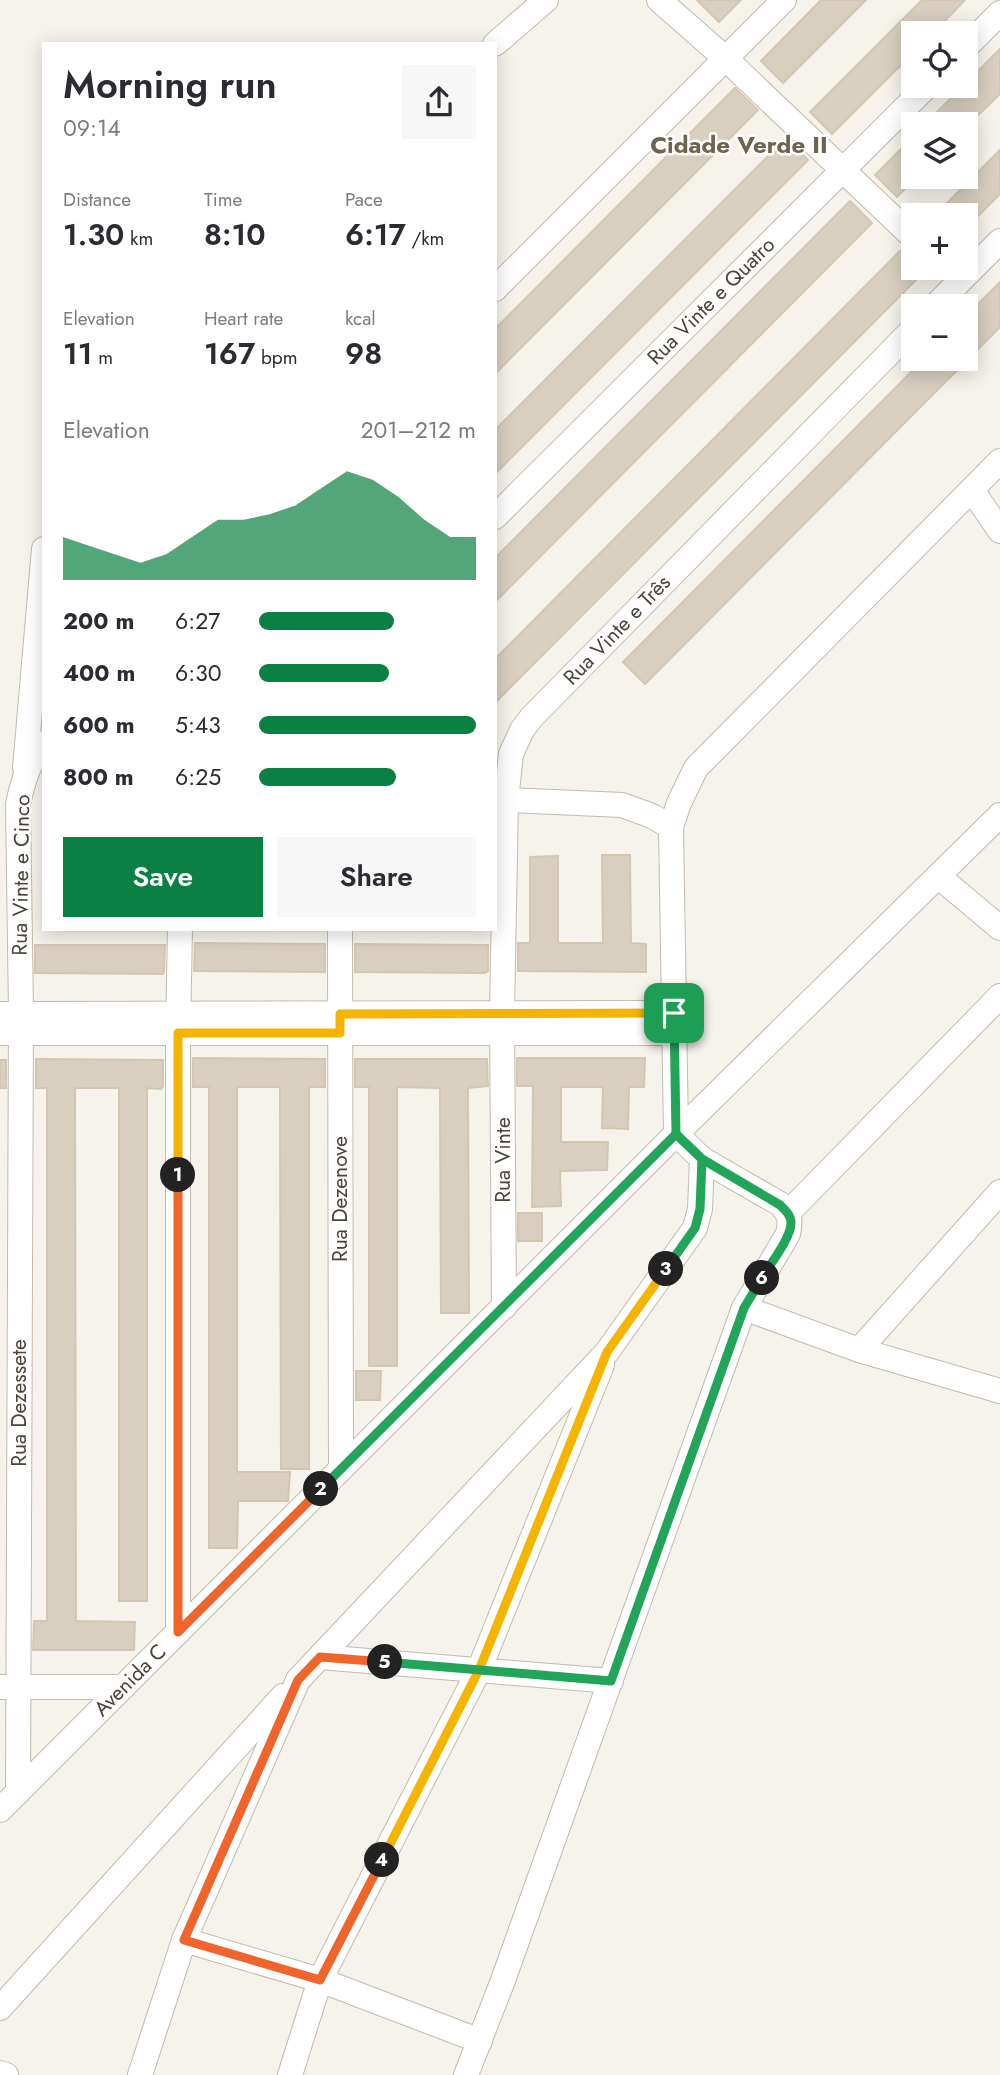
<!DOCTYPE html>
<meta charset="utf-8">
<style>
body{margin:0;font-family:Jost,sans-serif;background:#f7f7f7;color:#2b2b33;height:100vh;display:flex;flex-direction:column;font-size:26px;white-space:nowrap}
*{box-sizing:border-box;margin:0}
p{font-size:23px;color:#7c7c81}
.icon{flex:none;width:38px;height:38px;fill:none;stroke:currentColor;stroke-width:2;stroke-linecap:round;stroke-linejoin:round}
.map{position:relative;flex:1;overflow:hidden}
.side{position:absolute;left:42px;top:42px;width:455px;height:889px;display:flex;flex-direction:column;background:#fff;border-radius:0px;box-shadow:0 4px 18px #0003}
.side>*{flex:none}
.controls{position:absolute;left:901px;top:21px;display:grid;gap:14px}
.controls a{display:grid;place-items:center;width:77px;height:77px;border-radius:0px;background:#fff;box-shadow:0 4px 18px #0003;font-size:35px}
.pin{position:absolute;display:grid;place-items:center;width:60px;height:60px;color:#fff;margin:-30px;border-radius:14px;box-shadow:0 4px 10px #0006}
.km{position:absolute;width:35px;height:35px;margin:-18px;border-radius:50%;background:#222;color:#fff;font-size:19px;line-height:35px;text-align:center}
.round{display:grid;place-items:center;flex:none;width:74px;height:74px;border-radius:0px;background:#f7f7f7}
.overview{display:flex;align-items:center;justify-content:space-between;height:119px;padding:0 21px}
h1{font-size:38px;font-weight:600;line-height:52px}
.figures{display:grid;grid-template-columns:repeat(3,1fr);gap:10px;height:119px;padding:7px 21px}
.figures div{display:grid;align-content:center}
.figures b{font-size:30px;font-weight:600}
.figures small{font-size:19px;font-weight:400}
.figures p{font-size:19px}
.chart{height:196px;padding:14px 21px}
.chart p{display:flex;justify-content:space-between}
.chart svg{width:100%;height:126px;margin-top:7px;fill:#0b8043;opacity:.7}
.cta{display:flex;gap:14px;margin-top:auto;padding:14px 21px}
.cta a{flex:1;height:80px;border-radius:0px;background:#0b8043;color:#fff;font-size:28px;font-weight:600;line-height:80px;text-align:center}
.cta a+a{background:#f7f7f7;color:#2b2b33}
ul{padding:0 21px;list-style:none;font-size:23px}
li{display:grid;grid-template-columns:112px 84px 1fr;align-items:center;height:52px}
li i{height:18px;border-radius:9px;background:#0b8043}
.map>svg:first-child{display:block}
.building{fill:#d8cfc1;stroke:#d3c7b4;stroke-width:2}
.lines{fill:none;stroke-linecap:round;stroke-linejoin:round}
.minor-casing{stroke:#c2bbae;stroke-width:26}
.minor{stroke:#fff;stroke-width:24}
.split-1-casing{stroke:#fff;stroke-width:14}
.split-2-casing{stroke:#fff;stroke-width:14}
.split-3-casing{stroke:#fff;stroke-width:14}
.split-4-casing{stroke:#fff;stroke-width:14}
.split-5-casing{stroke:#fff;stroke-width:14}
.split-6-casing{stroke:#fff;stroke-width:14}
.split-7-casing{stroke:#fff;stroke-width:14}
.split-1{stroke:#f5b400;stroke-width:9}
.split-2{stroke:#f0652b;stroke-width:9}
.split-3{stroke:#22a559;stroke-width:9}
.split-4{stroke:#f5b400;stroke-width:9}
.split-5{stroke:#f0652b;stroke-width:9}
.split-6{stroke:#22a559;stroke-width:9}
.split-7{stroke:#22a559;stroke-width:9}
.labels{text-anchor:middle;stroke-width:5;stroke-linejoin:round;paint-order:stroke}
.street-label{font-size:21px;fill:#4b4439;stroke:#fff}
.quarter-label{font-size:24px;font-weight:bold;fill:#6e6250;stroke:#fff}
</style>
<div class="map">
<svg width="1000" height="2075" viewBox="0 0 1000 2075">
<rect width="100%" height="100%" fill="#f6f3ec"/>
<g class="building">
<polygon points="697,0 741,0 719,22"/>
<polygon points="821,0 866,0 783,83 761,61"/>
<polygon points="922,0 965,0 933,33 914,33 914,52 832,134 810,112"/>
<polygon points="1000,49 1000,94 969,124 925,124"/>
<polygon points="735,88 758,110 495,374 495,329"/>
<polygon points="914,136 914,180 897,197 875,175"/>
<polygon points="786,138 808,160 495,474 495,430"/>
<polygon points="1000,150 1000,194 966,228 966,215 935,215"/>
<polygon points="850,201 872,223 495,602 495,558"/>
<polygon points="900,251 914,264 914,268 917,268 923,273 495,703 495,659"/>
<polygon points="1000,282 1000,327 645,684 623,662 924,359 966,359 966,316"/>
<polygon points="602,855 630,855 631,943 646,944 646,972 518,971 518,943 530,943 530,857 558,856 558,943 603,943"/>
<polygon points="195,943 325,944 325,972 194,971"/>
<polygon points="355,944 488,945 488,971 485,973 355,972"/>
<polygon points="35,945 165,945 164,971 163,974 35,973"/>
<polygon points="193,1058 325,1059 325,1087 309,1087 309,1469 281,1469 280,1087 237,1087 237,1472 290,1472 288,1501 238,1501 237,1548 209,1548 209,1087 193,1087"/>
<polygon points="517,1058 645,1058 644,1087 629,1087 628,1129 602,1128 603,1087 561,1087 561,1142 608,1142 607,1170 560,1171 561,1206 532,1207 533,1086 517,1086"/>
<polygon points="36,1059 163,1060 163,1086 161,1089 147,1088 147,1601 119,1601 119,1088 75,1088 76,1621 135,1622 134,1650 33,1650 34,1621 47,1621 47,1088 36,1088"/>
<polygon points="355,1059 487,1059 488,1086 468,1088 469,1313 441,1313 440,1088 397,1087 397,1366 369,1366 369,1087 355,1087"/>
<rect x="0" y="1060" width="6" height="28"/>
<rect x="518" y="1213" width="24" height="28"/>
<polygon points="356,1371 381,1371 380,1400 356,1400"/>
</g>
<g class="lines">
<defs>
<g id="minor">
<polyline points="659,0 725,58 914,238"/>
<polyline points="495,44 546,0"/>
<polyline points="966,47 1000,13"/>
<polyline points="495,289 784,0"/>
<polyline points="935,306 1000,241"/>
<polyline points="972,490 1000,531"/>
<polyline points="495,517 927,86"/>
<polyline points="25,768 44,549"/>
<polyline points="506,800 622,805 652,816 671,827"/>
<polyline points="938,876 1000,928"/>
<polyline points="340,929 341,1469"/>
<polyline points="0,1014 674,1013"/>
<polyline points="0,1033 675,1033"/>
<polyline points="676,1134 671,827 679,803 696,768 1000,461"/>
<polyline points="788,1213 1000,996"/>
<polyline points="504,1307 502,1013 506,800 511,754 522,730 531,718 914,328"/>
<polyline points="744,1308 859,1350 1000,1391"/>
<polyline points="859,1350 1000,1192"/>
<polyline points="178,1632 178,1033 180,929"/>
<polyline points="320,1657 611,1681"/>
<polyline points="0,1687 123,1687"/>
<path d="M18,1792L21,1014L18,804C23,781 29,761 44,743"/>
<polyline points="0,1810 676,1134 1000,815"/>
<polyline points="184,1940 320,1980 480,2041"/>
<polyline points="0,2008 283,1696"/>
<polyline points="0,2073 6,2075"/>
<polyline points="140,2075 184,1940 298,1680 607,1352 695,1228 700,1209 702,1159 676,1134"/>
<polyline points="290,2075 320,1980 479,1670 602,1365"/>
<path d="M466,2075L502,1983L744,1308L788,1234C791,1221 790,1214 780,1204L702,1159"/>
</g>
</defs>
<use href="#minor" class="minor-casing"/>
<use href="#minor" class="minor"/>
</g>
<g class="lines">
<defs>
<polyline id="split-1" points="178,1175 178,1033 340,1033 340,1014 674,1013"/>
<polyline id="split-2" points="178,1175 178,1632 321,1489"/>
<polyline id="split-3" points="321,1489 676,1134 702,1159 700,1209 695,1228 666,1269"/>
<polyline id="split-4" points="382,1860 479,1670 607,1352 666,1269"/>
<polyline id="split-5" points="382,1860 320,1980 184,1940 298,1680 320,1657 385,1662"/>
<polyline id="split-6" points="385,1662 611,1681 744,1308 762,1278"/>
<path id="split-7" d="M674,1013L676,1134L702,1159L780,1205C785,1210 791,1215 791,1223C791,1238 770,1264 762,1278"/>
</defs>
<use href="#split-1" class="split-1-casing"/>
<use href="#split-2" class="split-2-casing"/>
<use href="#split-3" class="split-3-casing"/>
<use href="#split-4" class="split-4-casing"/>
<use href="#split-5" class="split-5-casing"/>
<use href="#split-6" class="split-6-casing"/>
<use href="#split-7" class="split-7-casing"/>
<use href="#split-1" class="split-1"/>
<use href="#split-2" class="split-2"/>
<use href="#split-3" class="split-3"/>
<use href="#split-4" class="split-4"/>
<use href="#split-5" class="split-5"/>
<use href="#split-6" class="split-6"/>
<use href="#split-7" class="split-7"/>
</g>
<g class="labels">
<g class="street-label">
<text transform="translate(711 301) rotate(-45)" y="7">Rua Vinte e Quatro</text>
<text transform="translate(617 630) rotate(-46)" y="7">Rua Vinte e Três</text>
<text transform="translate(21 875) rotate(-89)" y="7">Rua Vinte e Cinco</text>
<text transform="translate(503 1160) rotate(-90)" y="7">Rua Vinte</text>
<text transform="translate(340 1199) rotate(-90)" y="7">Rua Dezenove</text>
<text transform="translate(19 1403) rotate(-90)" y="7">Rua Dezessete</text>
<text transform="translate(130 1680) rotate(-45)" y="7">Avenida C</text>
</g>
<g class="quarter-label">
<text x="739" y="153">Cidade Verde II</text>
</g>
</g>
</svg>
<div class="controls">
<a><svg class="icon" aria-label="locate" viewBox="0 0 24 24"><circle cx="12" cy="12" r="6"/><path d="M12 2v4M12 18v4M2 12h4M18 12h4"/></svg></a>
<a><svg class="icon" aria-label="layers" viewBox="0 0 24 24"><path d="M12 4l9 5-9 5-9-5zM3 14l9 5 9-5"/></svg></a>
<a>+</a>
<a>−</a>
</div>
<div class="pin" style="left:674px;top:1013px;background:#1e9e55"><svg class="icon" aria-label="arrive" viewBox="0 0 24 24"><path d="M6 21V4h12l-3 4 3 4H6"/></svg></div>
<b class="km" style="left:178px;top:1175px">1</b>
<b class="km" style="left:321px;top:1489px">2</b>
<b class="km" style="left:666px;top:1269px">3</b>
<b class="km" style="left:382px;top:1860px">4</b>
<b class="km" style="left:385px;top:1662px">5</b>
<b class="km" style="left:762px;top:1278px">6</b>
<section class="side">
<div class="overview"><div><h1>Morning run</h1><p>09:14</p></div><a class="round"><svg class="icon" aria-label="share" viewBox="0 0 24 24"><path d="M12 15V3M7 8l5-5 5 5M5 13v7h14v-7"/></svg></a></div>
<div class="figures">
<div><p>Distance</p><b>1.30<small> km</small></b></div>
<div><p>Time</p><b>8:10</b></div>
<div><p>Pace</p><b>6:17<small> /km</small></b></div>
</div>
<div class="figures">
<div><p>Elevation</p><b>11<small> m</small></b></div>
<div><p>Heart rate</p><b>167<small> bpm</small></b></div>
<div><p>kcal</p><b>98</b></div>
</div>
<div class="chart"><p><span>Elevation</span>201–212 m</p>
<svg viewBox="0 0 160 44" preserveAspectRatio="none"><path d="M0 44V29L10 32L20 35L30 38L40 35L50 29L60 23L70 23L80 21L90 18L100 12L110 6L120 9L130 15L140 23L150 29L160 29V44z"/></svg>
</div>
<ul>
<li><b>200 m</b>6:27<i style="width:62%"></i></li>
<li><b>400 m</b>6:30<i style="width:60%"></i></li>
<li><b>600 m</b>5:43<i style="width:100%"></i></li>
<li><b>800 m</b>6:25<i style="width:63%"></i></li>
</ul>
<div class="cta"><a>Save</a><a>Share</a></div>
</section>
</div>
